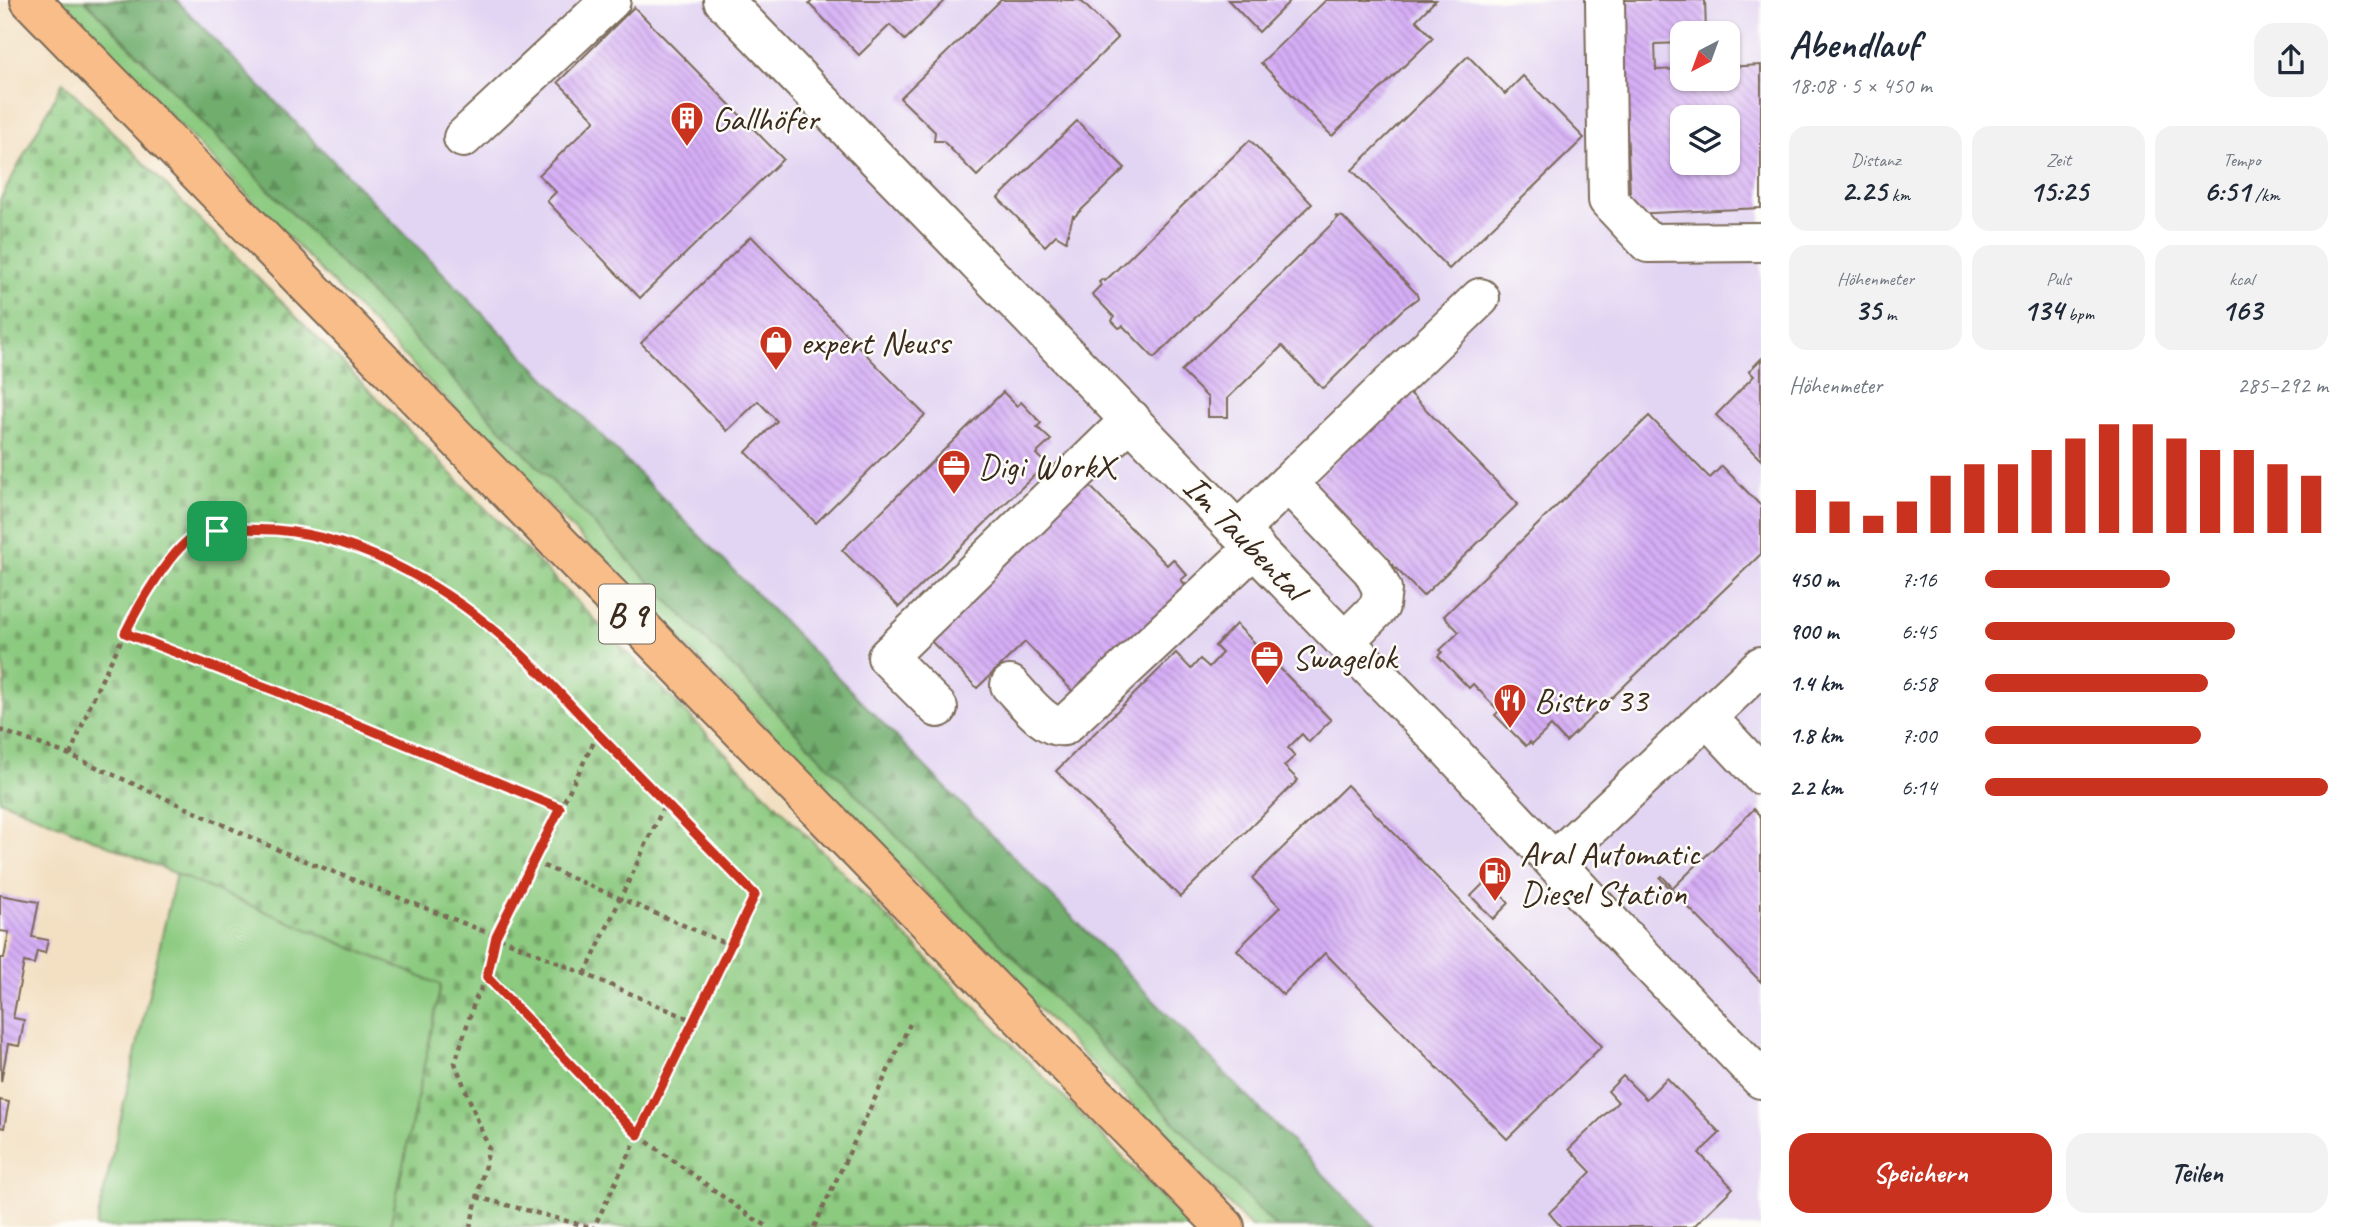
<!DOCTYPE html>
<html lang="de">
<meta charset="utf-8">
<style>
body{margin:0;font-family:Caveat,sans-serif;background:#f2f2f3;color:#1f2937;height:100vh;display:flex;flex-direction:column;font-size:26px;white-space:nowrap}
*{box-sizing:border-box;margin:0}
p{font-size:23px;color:#747a83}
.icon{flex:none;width:38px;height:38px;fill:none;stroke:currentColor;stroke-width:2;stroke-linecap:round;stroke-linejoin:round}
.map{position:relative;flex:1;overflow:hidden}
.panel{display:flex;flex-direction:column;background:#fff;width:595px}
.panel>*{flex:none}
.needle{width:46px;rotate:221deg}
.fabs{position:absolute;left:1670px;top:21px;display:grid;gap:14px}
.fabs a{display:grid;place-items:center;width:70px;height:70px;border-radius:14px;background:#fff;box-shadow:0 2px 5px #0004;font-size:35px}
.pin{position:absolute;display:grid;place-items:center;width:60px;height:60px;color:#fff;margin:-30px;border-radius:14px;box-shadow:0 4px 10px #0006}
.round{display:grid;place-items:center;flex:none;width:74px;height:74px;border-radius:21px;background:#f2f2f3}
.summary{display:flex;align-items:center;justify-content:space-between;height:119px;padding:0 28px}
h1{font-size:38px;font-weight:600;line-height:52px}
.figures{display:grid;grid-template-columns:repeat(3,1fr);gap:10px;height:119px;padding:7px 28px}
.figures div{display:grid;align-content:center;border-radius:18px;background:#f2f2f3;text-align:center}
.figures b{font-size:30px;font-weight:600}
.figures small{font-size:19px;font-weight:400}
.figures p{font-size:19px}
.chart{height:196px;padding:14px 28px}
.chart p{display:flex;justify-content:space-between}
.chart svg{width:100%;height:126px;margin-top:7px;stroke:#c8321e;stroke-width:6}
.action{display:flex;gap:14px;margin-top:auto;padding:14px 28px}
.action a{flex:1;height:80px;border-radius:21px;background:#c8321e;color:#fff;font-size:28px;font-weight:600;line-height:80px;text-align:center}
.action a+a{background:#f2f2f3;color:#1f2937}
ul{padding:0 28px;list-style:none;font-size:23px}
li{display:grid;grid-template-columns:112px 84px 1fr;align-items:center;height:52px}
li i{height:18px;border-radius:9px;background:#c8321e}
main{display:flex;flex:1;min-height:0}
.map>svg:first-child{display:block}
.built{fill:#e2d4f3;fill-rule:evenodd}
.grass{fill:#8cca80;stroke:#647a4f;stroke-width:2}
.forest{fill:url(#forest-firs);stroke:#566c46;stroke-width:2}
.cemetery{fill:url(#cemetery-stones);stroke:#647a4f;stroke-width:2}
.building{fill:url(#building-back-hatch);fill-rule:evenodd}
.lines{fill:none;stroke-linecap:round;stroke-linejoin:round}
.minor-casing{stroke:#7b6a58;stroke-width:42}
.major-casing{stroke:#7b6a58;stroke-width:42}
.path{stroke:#7b6a58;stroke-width:4.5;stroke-dasharray:5 5;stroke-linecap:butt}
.minor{stroke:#fff;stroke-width:38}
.major{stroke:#f8bd88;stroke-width:38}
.route-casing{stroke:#fff;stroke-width:14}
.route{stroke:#c8321e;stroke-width:9}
.labels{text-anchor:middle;stroke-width:5;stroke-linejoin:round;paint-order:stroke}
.shield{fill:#fdfcf7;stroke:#75695f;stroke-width:2}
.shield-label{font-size:33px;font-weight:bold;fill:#3b2a1e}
.poi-label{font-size:35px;fill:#3b2a1e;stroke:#fdfcf7;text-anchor:start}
.street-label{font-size:35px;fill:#3b2a1e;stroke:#fdfcf7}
</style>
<main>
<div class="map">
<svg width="1761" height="1227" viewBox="0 0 1761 1227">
<defs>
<pattern id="forest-firs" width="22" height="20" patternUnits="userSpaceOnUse" patternTransform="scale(1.75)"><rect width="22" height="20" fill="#71ae6e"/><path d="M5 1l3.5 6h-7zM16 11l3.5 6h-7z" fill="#5e8e5a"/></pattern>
<pattern id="cemetery-stones" width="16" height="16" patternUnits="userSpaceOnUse" patternTransform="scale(1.75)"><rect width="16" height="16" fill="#8cca80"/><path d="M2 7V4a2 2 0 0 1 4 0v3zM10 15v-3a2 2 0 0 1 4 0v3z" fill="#74a468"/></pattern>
<pattern id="building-back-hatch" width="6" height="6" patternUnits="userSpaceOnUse" patternTransform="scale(1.75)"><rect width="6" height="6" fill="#d6aef6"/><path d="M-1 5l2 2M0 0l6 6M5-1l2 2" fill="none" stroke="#af8ec7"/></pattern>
</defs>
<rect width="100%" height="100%" fill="#fdfcf7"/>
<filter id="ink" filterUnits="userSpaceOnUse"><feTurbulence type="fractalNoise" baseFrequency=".0143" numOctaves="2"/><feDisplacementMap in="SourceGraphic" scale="14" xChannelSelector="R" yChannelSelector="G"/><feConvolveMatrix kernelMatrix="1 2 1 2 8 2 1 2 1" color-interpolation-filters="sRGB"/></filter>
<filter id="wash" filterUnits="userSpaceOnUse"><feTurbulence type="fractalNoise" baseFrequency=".00686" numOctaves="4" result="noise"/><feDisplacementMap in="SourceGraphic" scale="28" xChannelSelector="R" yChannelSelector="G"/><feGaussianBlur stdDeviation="1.57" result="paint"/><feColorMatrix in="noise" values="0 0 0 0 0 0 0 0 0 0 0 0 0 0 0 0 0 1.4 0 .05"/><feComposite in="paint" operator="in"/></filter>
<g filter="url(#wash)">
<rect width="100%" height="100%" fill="#f3e0c3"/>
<path class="built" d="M176,0H1761V1227H1375ZM1682,33H1727V79H1682ZM1682,117H1727V163H1682Z"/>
<g class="grass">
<polygon points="58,0 85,0 1276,1227 1251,1227"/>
<polygon points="176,874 441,985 390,1227 96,1227"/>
</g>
<polygon class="forest" points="85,0 176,0 1375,1227 1276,1227"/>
<polygon class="cemetery" points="63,82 382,403 1191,1227 390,1227 441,985 0,800 0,732 5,680 0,644 0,574 3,569 0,200"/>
<g id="blocks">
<g class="building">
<polygon points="813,0 946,0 905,40 890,25 859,55 809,4"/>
<polygon points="1001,0 1080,0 1118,38 977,176 943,141 934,141 935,132 900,98"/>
<polygon points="1228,0 1291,0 1259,32"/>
<polygon points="1326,0 1436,0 1416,20 1433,38 1332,136 1261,63"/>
<path d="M1621,0H1705L1706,33H1682V43L1655,44L1656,70L1682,69V79H1727V67L1761,65V208L1631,214ZM1682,117H1727V163H1682Z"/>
<polygon points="634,7 783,159 640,298 547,201 556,192 539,175 595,120 558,82"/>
<polygon points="1468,56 1505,94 1523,76 1584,138 1449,269 1352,170"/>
<polygon points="1077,121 1125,168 1074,217 1073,216 1066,241 1056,235 1045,246 998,198"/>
<polygon points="1250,140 1312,204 1154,358 1123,326 1119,328 1112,321 1114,317 1092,294 1101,285 1099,282 1103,279 1105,281"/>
<polygon points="1335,216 1343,217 1416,293 1418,298 1402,310 1325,387 1322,388 1282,346 1228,398 1228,417 1208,417 1208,398 1181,371 1338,218"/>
<polygon points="751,236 925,415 816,523 746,452 777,421 758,401 727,431 641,343"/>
<polygon points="1761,359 1761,460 1716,415 1754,376 1749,371"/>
<polygon points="1003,392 1017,406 1021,402 1041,423 1037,427 1051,440 1036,454 1046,464 899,607 842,550"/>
<polygon points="1405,394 1411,394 1518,504 1423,596 1316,487 1316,480"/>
<polygon points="1649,416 1710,478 1722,466 1761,506 1761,554 1566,742 1551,726 1532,744 1530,742 1526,746 1495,715 1499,711 1473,684 1469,688 1438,656 1442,652 1440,650 1459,632 1444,616"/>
<polygon points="1081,477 1167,565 1173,559 1187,575 1181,580 1192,591 1081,700 1025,642 977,688 922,632"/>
<polygon points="1236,624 1331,720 1309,742 1302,734 1288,748 1295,756 1284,766 1298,780 1180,897 1056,771 1176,653 1191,669 1200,659 1209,667 1222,653 1215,646"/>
<polygon points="1347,785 1602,1046 1507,1139 1325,953 1283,995 1237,950 1280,907 1252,878"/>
<polygon points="1754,809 1761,817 1761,982 1660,878 1662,876 1673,888"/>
<polygon points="1487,880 1509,903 1493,919 1471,896"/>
<polygon points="0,895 39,902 32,937 48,940 45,953 37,951 34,964 24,962 13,1018 24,1020 22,1033 19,1046 8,1044 1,1082 0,958 4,958 9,932 0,931"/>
<polygon points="1623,1076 1646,1099 1667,1078 1720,1133 1699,1153 1733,1188 1693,1227 1561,1227 1549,1213 1591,1172 1569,1149 1618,1102 1608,1091"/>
<polygon points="0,1100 9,1102 4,1128 0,1127"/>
</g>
</g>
</g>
<g filter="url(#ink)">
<use href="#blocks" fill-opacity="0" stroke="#7b6a58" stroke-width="2"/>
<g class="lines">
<defs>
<g id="minor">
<polyline points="723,0 1444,744 1641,955 1761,1079"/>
<polyline points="1605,0 1608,200 1648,243 1761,242"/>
<polyline points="463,138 611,0"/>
<polyline points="1288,483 1480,298"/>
<polyline points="1238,531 1288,483 1372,570 1382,589 1380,606 1345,641"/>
<path d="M1010,685C1022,697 1046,730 1064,726L1255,547"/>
<polyline points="938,708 887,657 1131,419"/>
<polyline points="1707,717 1761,775"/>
<polyline points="1554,861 1761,666"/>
</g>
<polyline id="major" points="30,0 1225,1227"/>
</defs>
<use href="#minor" class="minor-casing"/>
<use href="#major" class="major-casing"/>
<g class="path">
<polyline points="125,633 276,691 560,808"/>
<polyline points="0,730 70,755 283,852 496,936 487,977 475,1000 455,1063 489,1149 470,1227"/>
<polyline points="598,734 496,936 694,1021"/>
<polyline points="70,755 96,691 130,623 156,578 187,541 199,534 217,531 276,530 303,532 365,551 409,573 461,605 491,628 518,651 755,895 594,1227"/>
<polyline points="534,862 730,945"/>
<polyline points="585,974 666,802"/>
<polyline points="487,977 638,1135 751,1217 769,1227"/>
<polyline points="477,1197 589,1227"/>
<polyline points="814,1227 910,1024"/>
</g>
<use href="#minor" class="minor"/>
<use href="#major" class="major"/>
</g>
</g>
<g class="lines" filter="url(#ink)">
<defs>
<path id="route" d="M276,530C364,537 454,591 518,651C548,679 575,710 603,739C654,791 705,843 755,895L638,1135L487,977L496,936L560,808L276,691L125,633C137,609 174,542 199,534C220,526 254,530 276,530Z"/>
</defs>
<use href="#route" class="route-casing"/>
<use href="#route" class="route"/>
</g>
<defs>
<symbol id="building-pin" viewBox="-11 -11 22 30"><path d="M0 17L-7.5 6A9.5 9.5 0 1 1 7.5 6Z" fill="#c8321e" stroke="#fdfcf7"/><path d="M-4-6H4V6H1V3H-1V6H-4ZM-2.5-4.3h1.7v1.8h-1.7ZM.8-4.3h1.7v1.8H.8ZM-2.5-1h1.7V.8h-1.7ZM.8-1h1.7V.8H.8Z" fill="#fff"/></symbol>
<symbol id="shop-pin" viewBox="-11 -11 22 30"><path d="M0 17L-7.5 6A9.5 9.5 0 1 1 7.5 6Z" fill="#c8321e" stroke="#fdfcf7"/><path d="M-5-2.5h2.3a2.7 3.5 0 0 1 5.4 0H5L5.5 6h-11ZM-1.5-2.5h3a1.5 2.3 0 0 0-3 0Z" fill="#fff"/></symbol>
<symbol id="office-pin" viewBox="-11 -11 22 30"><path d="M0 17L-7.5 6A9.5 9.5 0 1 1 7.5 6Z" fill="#c8321e" stroke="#fdfcf7"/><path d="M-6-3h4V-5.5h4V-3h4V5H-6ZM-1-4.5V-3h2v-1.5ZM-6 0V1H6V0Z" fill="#fff"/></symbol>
<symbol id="restaurant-pin" viewBox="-11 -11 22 30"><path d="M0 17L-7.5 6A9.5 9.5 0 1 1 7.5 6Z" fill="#c8321e" stroke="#fdfcf7"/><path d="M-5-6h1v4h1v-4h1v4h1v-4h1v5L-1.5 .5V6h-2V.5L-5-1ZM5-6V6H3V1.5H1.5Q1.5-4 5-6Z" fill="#fff"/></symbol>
<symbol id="fuel-pin" viewBox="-11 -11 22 30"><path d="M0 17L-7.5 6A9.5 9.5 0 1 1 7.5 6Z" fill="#c8321e" stroke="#fdfcf7"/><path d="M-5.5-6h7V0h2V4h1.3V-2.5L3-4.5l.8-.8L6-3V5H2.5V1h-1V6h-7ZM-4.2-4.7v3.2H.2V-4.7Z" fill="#fff"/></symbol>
</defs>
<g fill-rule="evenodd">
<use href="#building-pin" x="668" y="99" width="38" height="52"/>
<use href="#shop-pin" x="757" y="323" width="38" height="52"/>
<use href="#office-pin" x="935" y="447" width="38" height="52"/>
<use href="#office-pin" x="1248" y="638" width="38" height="52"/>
<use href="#restaurant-pin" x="1491" y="681" width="38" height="52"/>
<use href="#fuel-pin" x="1476" y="854" width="38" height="52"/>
</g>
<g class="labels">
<rect class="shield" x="599" y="584.5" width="56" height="59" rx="5"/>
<g class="shield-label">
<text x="627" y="626">B 9</text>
</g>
<g class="poi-label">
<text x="712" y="130">Gallhöfer</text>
<text x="800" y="354">expert Neuss</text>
<text x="978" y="478">Digi WorkX</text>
<text x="1292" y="669">Swagelok</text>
<text x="1534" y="712">Bistro 33</text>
<text x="1520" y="865">Aral Automatic<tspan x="1520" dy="40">Diesel Station</tspan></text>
</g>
<g class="street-label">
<text transform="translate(1245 537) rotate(46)" y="12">Im Taubental</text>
</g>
</g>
</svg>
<div class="fabs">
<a><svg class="needle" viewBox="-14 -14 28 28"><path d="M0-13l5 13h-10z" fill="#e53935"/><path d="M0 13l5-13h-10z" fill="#747a83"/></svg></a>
<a><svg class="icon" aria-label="layers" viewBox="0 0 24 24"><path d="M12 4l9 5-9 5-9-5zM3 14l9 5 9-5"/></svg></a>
</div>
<div class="pin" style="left:217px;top:531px;background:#1e9e55"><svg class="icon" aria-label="arrive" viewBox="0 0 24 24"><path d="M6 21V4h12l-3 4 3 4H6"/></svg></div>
</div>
<section class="panel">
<div class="summary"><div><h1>Abendlauf</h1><p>18:08 · 5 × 450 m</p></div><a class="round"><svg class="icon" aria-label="share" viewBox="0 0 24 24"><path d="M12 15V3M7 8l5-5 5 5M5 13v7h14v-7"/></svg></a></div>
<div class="figures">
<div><p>Distanz</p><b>2.25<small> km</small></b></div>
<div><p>Zeit</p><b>15:25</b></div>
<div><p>Tempo</p><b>6:51<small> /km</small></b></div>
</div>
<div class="figures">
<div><p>Höhenmeter</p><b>35<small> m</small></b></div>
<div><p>Puls</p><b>134<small> bpm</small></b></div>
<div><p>kcal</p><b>163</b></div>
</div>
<div class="chart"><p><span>Höhenmeter</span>285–292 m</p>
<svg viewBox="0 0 160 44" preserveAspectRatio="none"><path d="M5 44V29M15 44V33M25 44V38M35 44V33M45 44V24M55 44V20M65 44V20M75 44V15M85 44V11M95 44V6M105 44V6M115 44V11M125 44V15M135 44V15M145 44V20M155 44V24"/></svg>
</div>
<ul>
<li><b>450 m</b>7:16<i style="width:54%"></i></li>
<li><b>900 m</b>6:45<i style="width:73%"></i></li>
<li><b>1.4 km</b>6:58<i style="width:65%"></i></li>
<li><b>1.8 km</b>7:00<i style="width:63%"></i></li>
<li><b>2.2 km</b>6:14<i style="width:100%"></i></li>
</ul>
<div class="action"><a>Speichern</a><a>Teilen</a></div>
</section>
</main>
